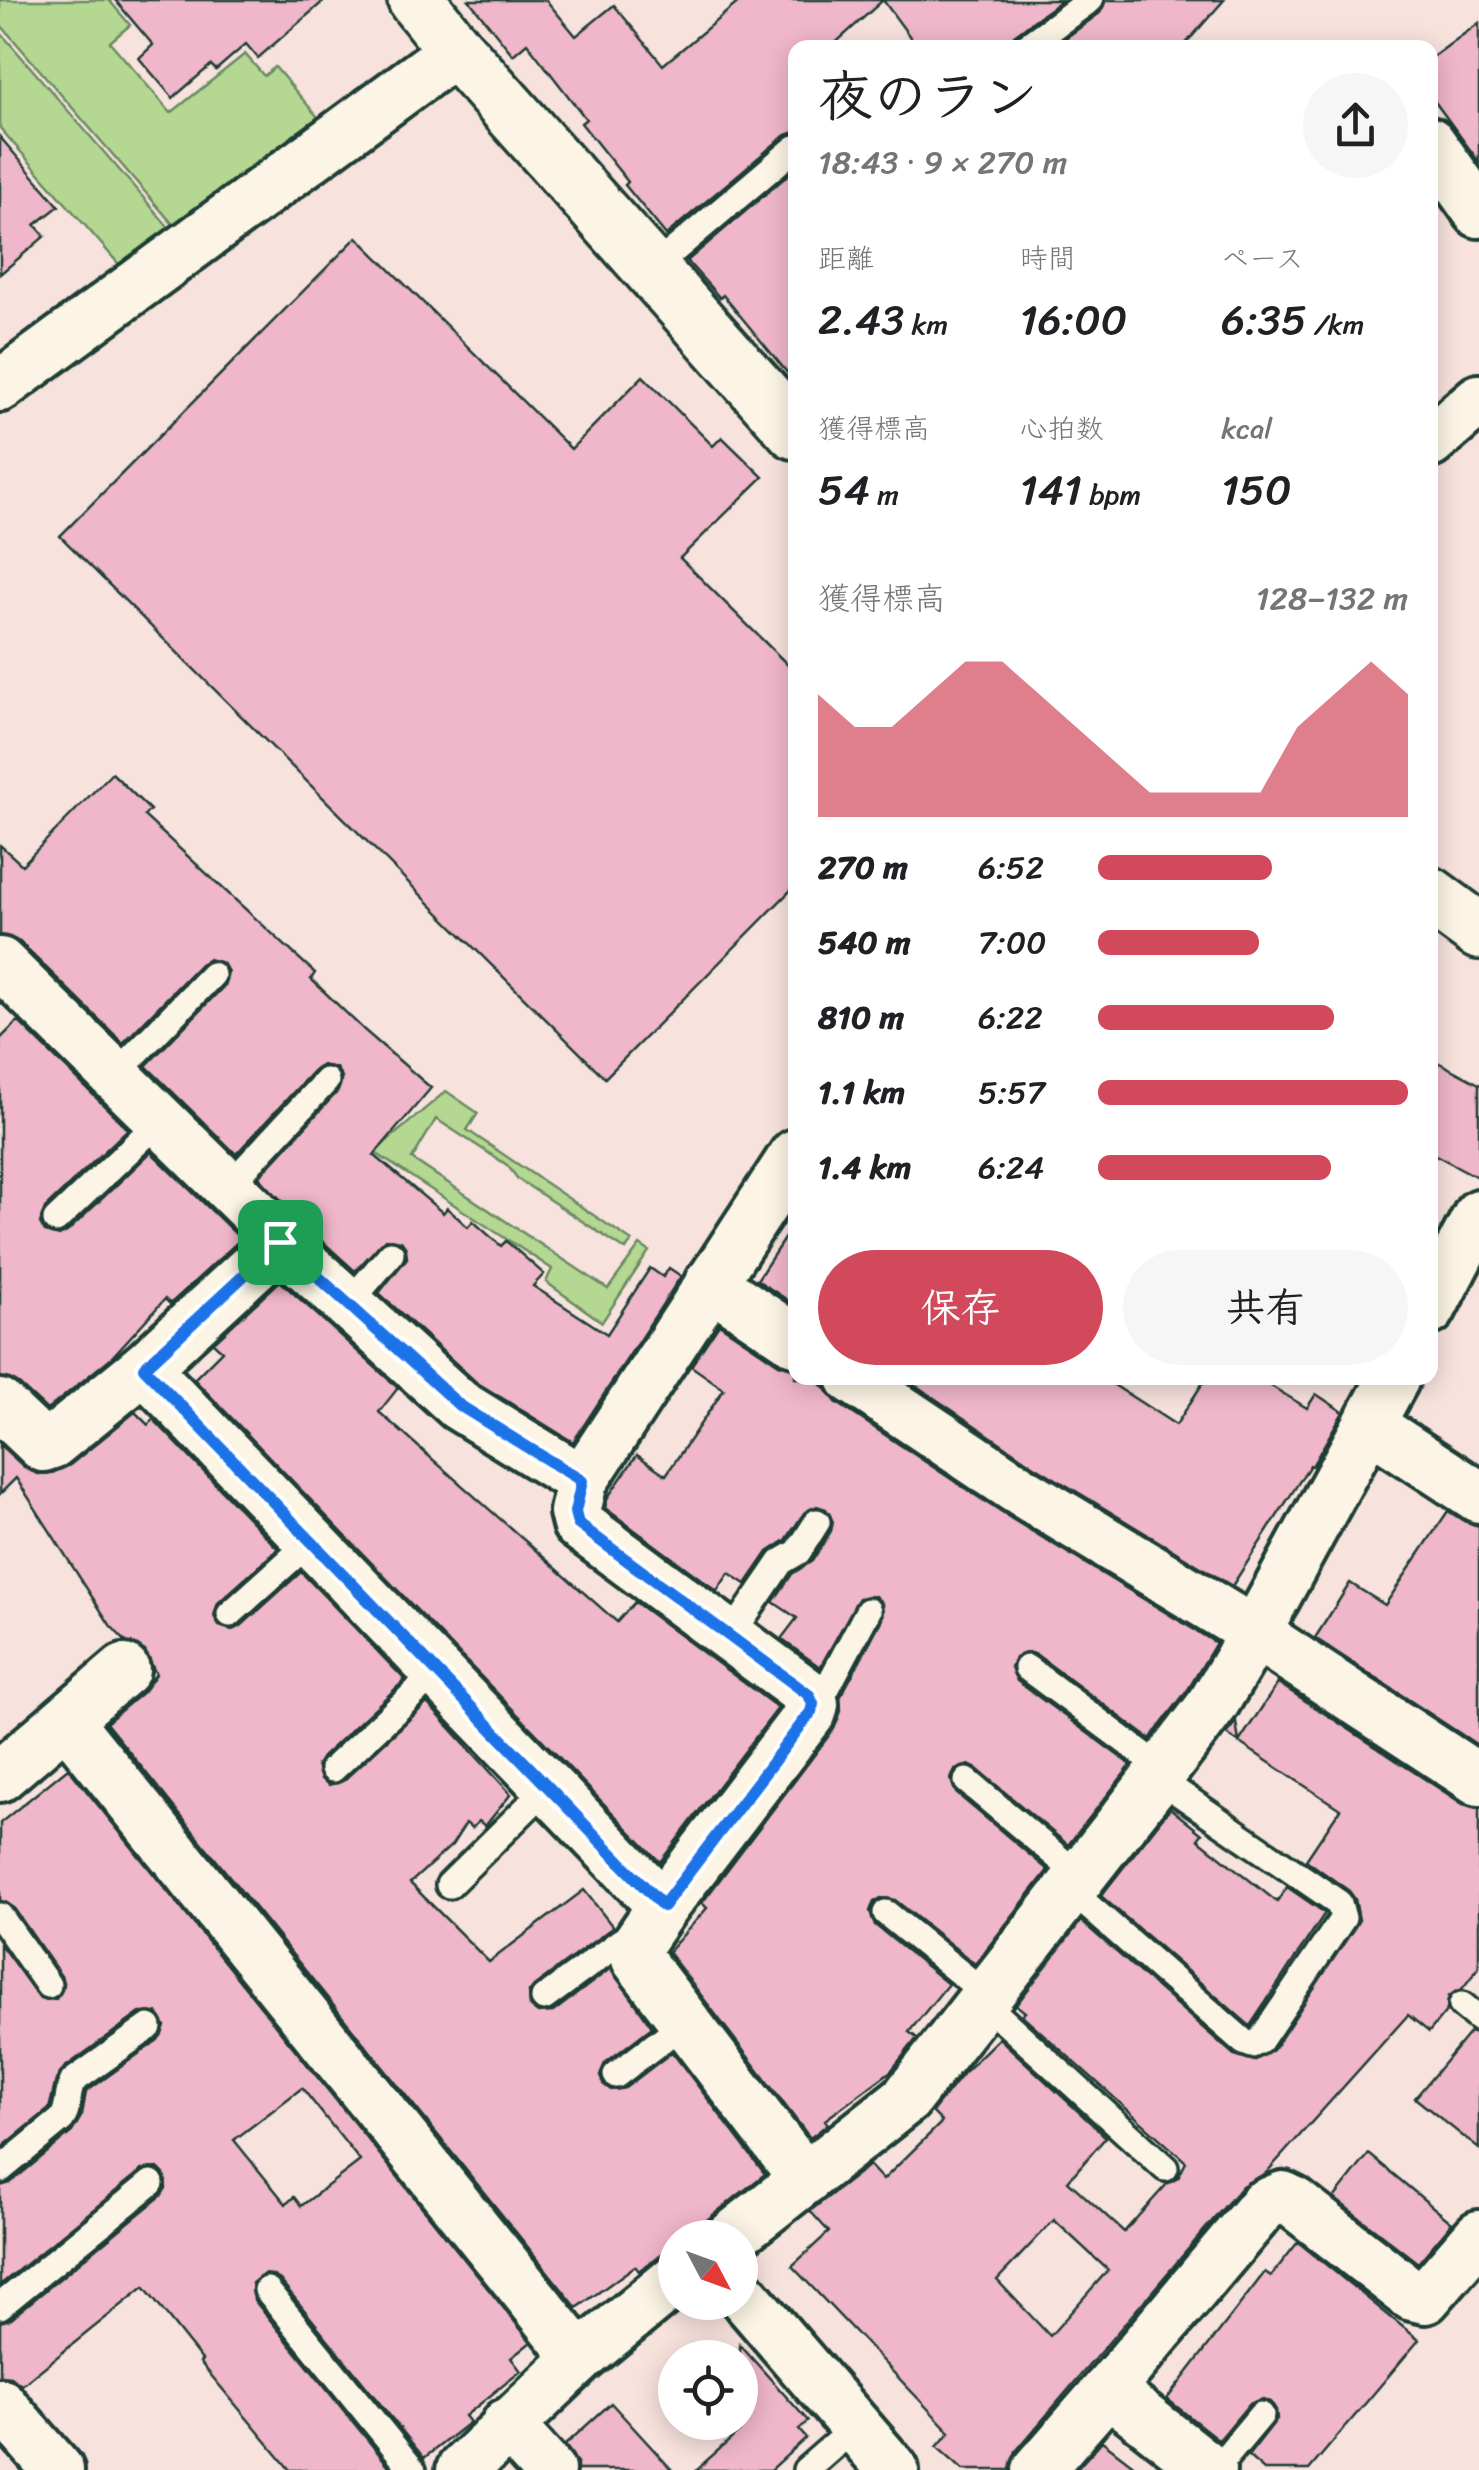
<!DOCTYPE html>
<html lang="ja">
<meta charset="utf-8">
<style>
body{margin:0;font-family:Sriracha,"Klee One",sans-serif;background:#f6f6f6;color:#202124;height:100vh;display:flex;flex-direction:column;font-size:38px;white-space:nowrap}
*{box-sizing:border-box;margin:0}
p{font-size:32px;color:#757577}
.icon{flex:none;width:55px;height:55px;fill:none;stroke:currentColor;stroke-width:2;stroke-linecap:round;stroke-linejoin:round}
.map{position:relative;flex:1;overflow:hidden}
.side{position:absolute;left:788px;top:40px;width:650px;height:1345px;display:flex;flex-direction:column;background:#fff;border-radius:20px;box-shadow:0 5px 25px #0003}
.side>*{flex:none}
.needle{width:65px;rotate:131deg}
.controls{position:absolute;left:658px;top:2220px;display:grid;gap:20px}
.controls a{display:grid;place-items:center;width:100px;height:100px;border-radius:50%;background:#fff;box-shadow:0 5px 25px #0003;font-size:50px}
.pin{position:absolute;display:grid;place-items:center;width:85px;height:85px;color:#fff;margin:-42px;border-radius:20px;box-shadow:0 5px 15px #0006}
.round{display:grid;place-items:center;flex:none;width:105px;height:105px;border-radius:52px;background:#f6f6f6}
.headline{display:flex;align-items:center;justify-content:space-between;height:170px;padding:0 30px}
h1{font-size:55px;font-weight:600;line-height:75px}
.metrics{display:grid;grid-template-columns:repeat(3,1fr);gap:15px;height:170px;padding:10px 30px}
.metrics div{display:grid;align-content:center}
.metrics b{font-size:42px;font-weight:600}
.metrics small{font-size:28px;font-weight:400}
.metrics p{font-size:28px}
.chart{height:280px;padding:20px 30px}
.chart p{display:flex;justify-content:space-between}
.chart svg{width:100%;height:180px;margin-top:10px;fill:#d1495b;opacity:.7}
.action{display:flex;gap:20px;margin-top:auto;padding:20px 30px}
.action a{flex:1;height:115px;border-radius:60px;background:#d1495b;color:#fff;font-size:40px;font-weight:600;line-height:115px;text-align:center}
.action a+a{background:#f6f6f6;color:#202124}
ul{padding:0 30px;list-style:none;font-size:32px}
li{display:grid;grid-template-columns:160px 120px 1fr;align-items:center;height:75px}
li i{height:25px;border-radius:12px;background:#d1495b}
.map>svg:first-child{display:block}
.green{fill:#b4d892;stroke:#6a8a63;stroke-width:2.5}
.building{fill:#f0b7ca;stroke:#1f3d34;stroke-width:2.5;fill-rule:evenodd}
.lines{fill:none;stroke-linecap:round;stroke-linejoin:round}
.lane-casing{stroke:#1f3d34;stroke-width:32}
.street-casing{stroke:#1f3d34;stroke-width:58}
.secondary-casing{stroke:#1f3d34;stroke-width:62}
.lane{stroke:#fcf5e5;stroke-width:25}
.street{stroke:#fcf5e5;stroke-width:50}
.secondary{stroke:#fcf5e5;stroke-width:55}
.route-casing{stroke:#fff;stroke-width:20}
.route{stroke:#1a73e8;stroke-width:12}
</style>
<div class="map">
<svg width="1479" height="2470" viewBox="0 0 1479 2470">
<rect width="100%" height="100%" fill="#f8e2dd"/>
<filter id="ink" filterUnits="userSpaceOnUse"><feTurbulence type="fractalNoise" baseFrequency=".01" numOctaves="2"/><feDisplacementMap in="SourceGraphic" scale="20" xChannelSelector="R" yChannelSelector="G"/><feConvolveMatrix kernelMatrix="1 2 1 2 8 2 1 2 1" color-interpolation-filters="sRGB"/></filter>
<g filter="url(#ink)">
<g class="green">
<polygon points="0,0 109,0 130,25 110,42 171,113 245,54 264,76 275,67 323,123 178,230 0,24"/>
<polygon points="0,32 173,232 124,270 0,128"/>
<polygon points="446,1091 478,1113 467,1130 632,1241 626,1250 518,1179 507,1165 436,1119 412,1159 608,1289 640,1245 649,1251 602,1322 546,1282 552,1269 374,1152"/>
</g>
<g class="building">
<polygon points="115,0 325,0 258,58 246,44 216,70 211,65 173,98 139,58 153,45"/>
<polygon points="469,0 546,0 576,36 614,5 663,65 741,0 1062,0 1014,35 1008,48 918,48 883,0 830,48 795,48 795,132 784,136 666,235 625,185 628,182 581,123 586,119 527,43 513,55"/>
<polygon points="1106,0 1224,0 1182,48 1052,48 1100,13"/>
<polygon points="1479,23 1479,162 1430,95 1430,59"/>
<polygon points="0,137 59,206 35,225 45,236 0,274"/>
<polygon points="795,169 795,382 723,295 720,298 687,261"/>
<polygon points="357,237 571,449 643,376 713,446 722,437 763,477 680,558 795,672 795,886 605,1078 60,536"/>
<polygon points="112,773 150,810 144,816 315,973 311,979 364,1030 431,1088 374,1155 443,1213 447,1208 468,1227 473,1221 501,1246 506,1241 544,1274 533,1286 607,1334 650,1268 663,1277 669,1268 681,1276 573,1442 476,1382 379,1293 407,1258 406,1248 401,1241 385,1239 355,1271 301,1222 259,1177 338,1091 342,1077 336,1068 322,1065 314,1070 236,1154 146,1066 224,986 228,972 223,963 209,959 200,964 123,1043 20,942 0,935 0,845 22,865"/>
<polygon points="18,1021 128,1129 45,1208 40,1223 45,1232 59,1236 67,1232 151,1152 241,1239 170,1304 165,1299 112,1357 47,1410 19,1384 0,1377 0,1039"/>
<polygon points="1430,1058 1479,1084 1479,1178 1430,1152"/>
<polygon points="795,1222 795,1305 757,1280"/>
<polygon points="280,1281 398,1388 379,1412 617,1622 635,1602 778,1708 660,1862 194,1379 222,1351 213,1343"/>
<polygon points="719,1324 779,1364 795,1368 795,1378 811,1378 825,1387 836,1402 1002,1513 1216,1643 1189,1688 1150,1739 1037,1655 1028,1652 1015,1658 1011,1667 1017,1681 1131,1765 1068,1845 977,1769 969,1765 955,1770 951,1779 956,1793 1048,1870 975,1964 895,1900 881,1898 874,1902 870,1911 875,1925 948,1984 909,2032 917,2038 891,2071 825,2120 828,2124 810,2138 668,1952 707,1908 702,1903 834,1729 841,1711 840,1698 882,1619 882,1603 875,1596 859,1598 820,1667 781,1639 797,1618 773,1602 792,1574 812,1561 831,1531 833,1522 826,1509 817,1506 804,1513 786,1540 768,1552 746,1584 729,1573 717,1591 605,1508 608,1497 637,1455 666,1475 724,1389 691,1366"/>
<polygon points="915,1378 1103,1378 1176,1425 1206,1378 1258,1378 1307,1408 1316,1394 1343,1412 1312,1466 1310,1465 1232,1586 1033,1465 912,1383"/>
<polygon points="135,1412 148,1425 153,1419 278,1549 218,1603 214,1616 219,1626 232,1630 240,1627 301,1572 405,1680 322,1757 317,1765 321,1779 329,1785 343,1781 427,1703 511,1794 485,1826 479,1821 472,1828 466,1823 452,1845 410,1883 489,1962 584,1890 613,1927 534,1986 529,1992 530,2007 538,2013 553,2012 611,1968 652,2027 605,2063 600,2076 603,2084 611,2090 625,2088 672,2052 765,2174 684,2238 675,2238 675,2244 639,2271 635,2266 577,2308 106,1723 143,1692 156,1674 145,1651 126,1642 110,1625 16,1478 0,1494 0,1445 24,1467 38,1474 52,1473 70,1465"/>
<polygon points="1448,1511 1464,1521 1479,1526 1479,1746 1315,1638 1350,1583 1385,1605"/>
<path d="M1278,1683L1463,1804L1479,1808V1967L1462,1989L1449,1996L1447,2010L1429,2032L1408,2015L1266,2173L1242,2186L1016,2451L1010,2470H963L937,2447L950,2432L792,2266L829,2232L810,2211L869,2165L883,2180L942,2122L932,2112L963,2073L999,2038L1106,2137L1068,2181L1124,2232L1167,2184L1178,2178L1186,2162L1022,2015L1025,2012L1016,2005L1081,1921L1234,2055L1254,2061L1273,2050L1359,1920L1355,1899L1349,1891L1306,1860L1340,1809L1226,1734L1236,1722L1239,1742ZM1054,2220L1108,2270L1050,2336L997,2280Z"/>
<path d="M68,1768L531,2342L511,2358L521,2371L465,2416L470,2422L424,2458L280,2280L272,2275L264,2274L252,2283L254,2300L392,2470H290L200,2362L202,2360L144,2287L22,2385L10,2377L0,2376V2322L10,2319L161,2196L166,2188L164,2174L158,2168L142,2170L0,2285V2186L10,2183L72,2132L82,2115L86,2092L158,2040L165,2026L157,2013H140L64,2068L56,2080L49,2109L0,2149V1944L40,1999H56L64,1985L61,1976L13,1907L0,1900V1823ZM302,2088L360,2161L301,2206L294,2197L286,2204L234,2140Z"/>
<polygon points="1170,1808 1202,1834 1198,1839 1277,1902 1287,1887 1325,1913 1250,2026 1101,1896"/>
<polygon points="1470,2032 1479,2035 1479,2149 1415,2098"/>
<polygon points="1369,2154 1452,2223 1418,2263 1334,2198"/>
<polygon points="1298,2242 1419,2340 1309,2470 1264,2470 1248,2456 1277,2419 1276,2410 1271,2402 1263,2399 1249,2404 1219,2440 1167,2399 1265,2272 1271,2276"/>
<polygon points="740,2345 808,2421 799,2430 806,2438 771,2470 696,2470 740,2431"/>
<polygon points="611,2403 672,2470 577,2470 577,2463 565,2445"/>
<polygon points="1102,2441 1140,2470 1076,2470"/>
</g>
<g class="lines">
<defs>
<g id="lane">
<polyline points="1024,48 1090,0"/>
<polyline points="652,269 795,148"/>
<polyline points="115,1075 212,975"/>
<polyline points="228,1187 326,1081"/>
<polyline points="56,1220 161,1120"/>
<polyline points="348,1304 391,1254"/>
<polyline points="230,1614 311,1541"/>
<polyline points="731,1635 781,1562 798,1552 817,1522"/>
<polyline points="1027,1668 1163,1769"/>
<polyline points="813,1704 826,1690 868,1611"/>
<polyline points="333,1769 437,1672"/>
<polyline points="967,1781 1080,1876"/>
<polyline points="449,1885 548,1787"/>
<polyline points="1069,1889 1244,2042 1252,2045 1260,2041 1343,1918 1339,1903 1157,1778"/>
<polyline points="886,1913 986,1994"/>
<polyline points="0,1916 48,1985"/>
<polyline points="544,1998 621,1941 637,1944"/>
<polyline points="982,2001 1165,2168"/>
<polyline points="1462,2005 1479,2019"/>
<polyline points="616,2075 684,2023"/>
<path d="M0,2170L62,2119C70,2106 66,2095 73,2081L149,2027"/>
<polyline points="267,2290 413,2470"/>
<polyline points="0,2306 151,2183"/>
<polyline points="806,2470 855,2427"/>
<polyline points="1215,2470 1261,2415"/>
</g>
<g id="street">
<polyline points="1430,143 1479,212"/>
<polyline points="0,386 456,50"/>
<polyline points="1430,442 1479,400"/>
<polyline points="0,963 265,1223 280,1242 459,1405 582,1481 795,1155"/>
<polyline points="280,1242 144,1368 663,1906 637,1944 637,1959 805,2179"/>
<polyline points="710,1283 795,1340"/>
<polyline points="1430,1309 1479,1215"/>
<polyline points="852,1378 1018,1489 1255,1633 1479,1780"/>
<polyline points="0,1405 43,1446 52,1443 144,1368"/>
<polyline points="1369,1425 1479,1497"/>
<polyline points="582,1481 575,1512 578,1524 809,1695 813,1704 811,1712 663,1906"/>
<polyline points="66,1720 580,2358"/>
<polyline points="0,1776 124,1670"/>
<polyline points="730,2238 906,2099 1157,1778 1213,1704 1255,1633 1394,1378"/>
<polyline points="740,2292 893,2470"/>
<polyline points="0,2404 58,2470"/>
<polyline points="507,2424 549,2470"/>
<polyline points="462,2470 580,2358 675,2280"/>
<polyline points="1038,2470 1108,2390"/>
<polyline points="1210,2470 1108,2390 1264,2205 1283,2197 1293,2202 1412,2295 1425,2298 1479,2236"/>
</g>
<g id="secondary">
<polyline points="416,0 456,50 795,431"/>
<polyline points="1430,895 1479,931"/>
</g>
</defs>
<use href="#lane" class="lane-casing"/>
<use href="#street" class="street-casing"/>
<use href="#secondary" class="secondary-casing"/>
<use href="#lane" class="lane"/>
<use href="#street" class="street"/>
<use href="#secondary" class="secondary"/>
</g>
</g>
<g class="lines" filter="url(#ink)">
<defs>
<polygon id="route" points="280,1242 459,1405 582,1481 575,1512 578,1524 809,1695 813,1704 811,1712 663,1906 144,1368"/>
</defs>
<use href="#route" class="route-casing"/>
<use href="#route" class="route"/>
</g>
</svg>
<div class="controls">
<a><svg class="needle" viewBox="-14 -14 28 28"><path d="M0-13l5 13h-10z" fill="#e53935"/><path d="M0 13l5-13h-10z" fill="#757577"/></svg></a>
<a><svg class="icon" aria-label="locate" viewBox="0 0 24 24"><circle cx="12" cy="12" r="6"/><path d="M12 2v4M12 18v4M2 12h4M18 12h4"/></svg></a>
</div>
<div class="pin" style="left:280px;top:1242px;background:#1e9e55"><svg class="icon" aria-label="arrive" viewBox="0 0 24 24"><path d="M6 21V4h12l-3 4 3 4H6"/></svg></div>
<section class="side">
<div class="headline"><div><h1>夜のラン</h1><p>18:43 · 9 × 270 m</p></div><a class="round"><svg class="icon" aria-label="share" viewBox="0 0 24 24"><path d="M12 15V3M7 8l5-5 5 5M5 13v7h14v-7"/></svg></a></div>
<div class="metrics">
<div><p>距離</p><b>2.43<small> km</small></b></div>
<div><p>時間</p><b>16:00</b></div>
<div><p>ペース</p><b>6:35<small> /km</small></b></div>
</div>
<div class="metrics">
<div><p>獲得標高</p><b>54<small> m</small></b></div>
<div><p>心拍数</p><b>141<small> bpm</small></b></div>
<div><p>kcal</p><b>150</b></div>
</div>
<div class="chart"><p><span>獲得標高</span>128–132 m</p>
<svg viewBox="0 0 160 44" preserveAspectRatio="none"><path d="M0 44V14L10 22L20 22L30 14L40 6L50 6L60 14L70 22L80 30L90 38L100 38L110 38L120 38L130 22L140 14L150 6L160 14V44z"/></svg>
</div>
<ul>
<li><b>270 m</b>6:52<i style="width:56%"></i></li>
<li><b>540 m</b>7:00<i style="width:52%"></i></li>
<li><b>810 m</b>6:22<i style="width:76%"></i></li>
<li><b>1.1 km</b>5:57<i style="width:100%"></i></li>
<li><b>1.4 km</b>6:24<i style="width:75%"></i></li>
</ul>
<div class="action"><a>保存</a><a>共有</a></div>
</section>
</div>
